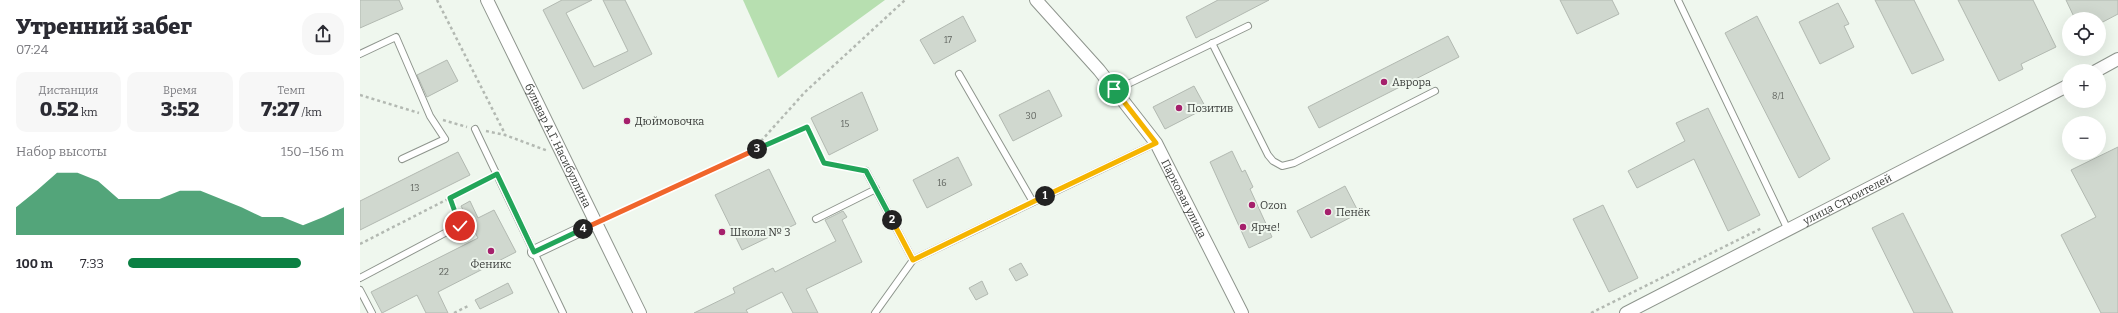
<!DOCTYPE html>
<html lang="ru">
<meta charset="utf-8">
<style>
body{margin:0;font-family:Bitter,serif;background:#f7f7f7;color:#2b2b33;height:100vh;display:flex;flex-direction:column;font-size:15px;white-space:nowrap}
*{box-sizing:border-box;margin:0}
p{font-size:13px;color:#7c7c81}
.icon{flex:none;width:22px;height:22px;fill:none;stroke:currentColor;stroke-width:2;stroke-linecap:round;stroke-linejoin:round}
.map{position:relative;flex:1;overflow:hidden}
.panel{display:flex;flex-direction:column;background:#fff;width:360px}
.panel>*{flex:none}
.fabs{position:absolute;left:1702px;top:12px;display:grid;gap:8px}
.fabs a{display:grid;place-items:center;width:44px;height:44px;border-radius:50%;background:#fff;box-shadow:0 4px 16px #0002;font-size:20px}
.pin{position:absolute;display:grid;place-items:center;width:34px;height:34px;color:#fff;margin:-17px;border:2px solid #fff;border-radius:50%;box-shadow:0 1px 4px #0007}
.km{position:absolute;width:20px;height:20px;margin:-10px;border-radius:50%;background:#222;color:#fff;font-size:11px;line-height:20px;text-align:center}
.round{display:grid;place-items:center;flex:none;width:42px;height:42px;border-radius:16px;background:#f7f7f7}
.overview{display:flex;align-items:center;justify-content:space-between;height:68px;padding:0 16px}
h1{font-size:22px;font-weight:800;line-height:30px}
.figures{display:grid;grid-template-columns:repeat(3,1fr);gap:6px;height:68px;padding:4px 16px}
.figures div{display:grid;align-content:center;border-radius:10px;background:#f7f7f7;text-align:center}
.figures b{font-size:20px;font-weight:800}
.figures small{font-size:11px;font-weight:400}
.figures p{font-size:11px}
.chart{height:112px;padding:8px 16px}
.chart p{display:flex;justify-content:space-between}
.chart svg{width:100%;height:72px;margin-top:4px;fill:#0b8043;opacity:.7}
ul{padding:0 16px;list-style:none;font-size:13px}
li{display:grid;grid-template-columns:64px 48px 1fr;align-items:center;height:30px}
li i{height:10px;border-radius:5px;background:#0b8043}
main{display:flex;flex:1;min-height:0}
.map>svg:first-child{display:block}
.green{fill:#b7dfb0}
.building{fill:#d0d8cf;stroke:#b2b9b1}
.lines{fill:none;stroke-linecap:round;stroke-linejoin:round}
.lane-casing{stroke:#8e958d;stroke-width:8}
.street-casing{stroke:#8e958d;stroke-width:14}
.path{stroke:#b3b9b2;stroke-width:2.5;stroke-dasharray:3 3;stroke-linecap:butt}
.lane{stroke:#fff;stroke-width:6}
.street{stroke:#fff;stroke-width:12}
.split-1-casing{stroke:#fff;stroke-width:8}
.split-2-casing{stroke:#fff;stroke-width:8}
.split-3-casing{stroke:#fff;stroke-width:8}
.split-4-casing{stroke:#fff;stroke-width:8}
.split-5-casing{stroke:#fff;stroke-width:8}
.split-1{stroke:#f5b400;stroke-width:5}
.split-2{stroke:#f5b400;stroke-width:5}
.split-3{stroke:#22a559;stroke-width:5}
.split-4{stroke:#f0652b;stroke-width:5}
.split-5{stroke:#22a559;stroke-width:5}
.poi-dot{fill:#a5206c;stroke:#eff7ee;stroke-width:1.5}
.labels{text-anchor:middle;stroke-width:4;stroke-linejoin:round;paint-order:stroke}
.number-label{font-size:9px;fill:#60645f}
.poi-label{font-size:11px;fill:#3a3d3a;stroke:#eff7ee;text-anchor:start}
.street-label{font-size:11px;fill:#3a3d3a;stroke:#eff7ee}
</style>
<main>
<section class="panel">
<div class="overview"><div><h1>Утренний забег</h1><p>07:24</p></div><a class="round"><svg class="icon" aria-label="share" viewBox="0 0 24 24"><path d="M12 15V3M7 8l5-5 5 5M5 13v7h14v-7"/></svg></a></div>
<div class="figures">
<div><p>Дистанция</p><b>0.52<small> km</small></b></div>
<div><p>Время</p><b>3:52</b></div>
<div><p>Темп</p><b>7:27<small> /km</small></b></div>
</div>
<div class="chart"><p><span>Набор высоты</span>150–156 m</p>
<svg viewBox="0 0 160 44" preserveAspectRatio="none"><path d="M0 44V27L10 17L20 6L30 6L40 11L50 22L60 22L70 22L80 17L90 17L100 22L110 27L120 33L130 33L140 38L150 33L160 27V44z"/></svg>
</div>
<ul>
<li><b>100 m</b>7:33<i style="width:80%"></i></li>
</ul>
</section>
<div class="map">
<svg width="1758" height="313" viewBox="0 0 1758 313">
<rect width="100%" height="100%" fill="#eff7ee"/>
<polygon class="green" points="383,0 525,0 418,78"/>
<g class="building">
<polygon points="0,0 39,0 43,9 0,28"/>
<polygon points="202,0 232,0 206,13 234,67 268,51 243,0 265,0 292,54 223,89 183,10"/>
<polygon points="858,0 909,0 836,38 826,17"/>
<polygon points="1200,0 1252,0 1259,14 1217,34"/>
<polygon points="1515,0 1554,0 1584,60 1552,74"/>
<polygon points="1598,0 1673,0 1696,47 1661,64 1663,69 1639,81"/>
<polygon points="1706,0 1758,0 1758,14 1739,24 1739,19 1715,19"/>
<polygon points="1478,3 1489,24 1484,26 1494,47 1460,64 1439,22"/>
<polygon points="603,16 616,41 574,64 560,40"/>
<polygon points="1397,16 1470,159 1439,178 1365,33"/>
<polygon points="1088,36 1099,57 959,128 948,107"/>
<polygon points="87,60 98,81 67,97 57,75"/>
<polygon points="834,86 846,108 805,129 793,107"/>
<polygon points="689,90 702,116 653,141 639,115"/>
<polygon points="502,92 518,130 469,155 451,118"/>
<polygon points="1348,108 1400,215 1368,231 1334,159 1277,188 1268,171 1325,141 1316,123"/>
<polygon points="1758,147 1758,313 1741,313 1701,235 1736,217 1711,170"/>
<polygon points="872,151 882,172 885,170 893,187 890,189 912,237 889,248 850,162"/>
<polygon points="98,152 110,175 0,230 0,201"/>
<polygon points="598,157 612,185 567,208 553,180"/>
<polygon points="409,169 436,224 382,250 355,195"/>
<polygon points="985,186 999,213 951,238 937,211"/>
<polygon points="110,201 118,218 134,210 156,252 78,292 88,313 66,313 57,295 22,313 11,292 118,238 101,206"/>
<polygon points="1243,205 1278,278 1249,292 1213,219"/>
<polygon points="483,211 487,217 482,220 502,262 446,289 458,313 433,313 422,292 386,310 388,313 334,313 375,293 373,288 413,268 415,272 476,241 465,220"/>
<polygon points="1543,213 1593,313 1554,313 1512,228"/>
<polygon points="661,263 668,275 656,281 649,269"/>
<polygon points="622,281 628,294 616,300 609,288"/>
<polygon points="148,283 153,293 120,309 115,300"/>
</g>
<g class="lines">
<defs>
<g id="lane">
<polyline points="1318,0 1428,230"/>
<polyline points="852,43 908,155 913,161 922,166 934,163 1075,91"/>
<polyline points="0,54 36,37 70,116 85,139 42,159"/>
<polyline points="599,74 673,202"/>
<polyline points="754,89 766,85 888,26"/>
<polyline points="115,129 203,313"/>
<polyline points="506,171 553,260"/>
<polyline points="456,219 516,189"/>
<polyline points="0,278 100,225"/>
<polyline points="0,290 12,313"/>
<polyline points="515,313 553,260 796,143"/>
</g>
<g id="street">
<path id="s1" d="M127,0L280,313"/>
<path id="s2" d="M676,0L739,70L796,143L882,313"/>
<polyline points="1736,71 1758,59"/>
<polyline points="174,252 235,223"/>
<path id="s3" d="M1266,313L1709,85"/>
</g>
</defs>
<use href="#lane" class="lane-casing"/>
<use href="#street" class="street-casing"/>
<g class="path">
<polyline points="77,0 145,134"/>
<polyline points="0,95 59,113"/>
<polyline points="83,120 107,127"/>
<polyline points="126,131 145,135 188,151"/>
<polyline points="393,150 445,92 545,0"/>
<polyline points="90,198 97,217"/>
<polyline points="247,218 447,127 464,163 499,170"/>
<polyline points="0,244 129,178"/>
<polyline points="94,313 108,306"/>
<polyline points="1231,313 1402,228"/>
</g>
<use href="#lane" class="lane"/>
<use href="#street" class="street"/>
</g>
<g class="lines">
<defs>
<polyline id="split-1" points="685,196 796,143 754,89"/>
<polyline id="split-2" points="532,220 553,260 685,196"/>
<polyline id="split-3" points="397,149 447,127 464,163 506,171 532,220"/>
<polyline id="split-4" points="223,229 397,149"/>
<polyline id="split-5" points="100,226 90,198 137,174 174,252 223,229"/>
</defs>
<use href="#split-1" class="split-1-casing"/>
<use href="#split-2" class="split-2-casing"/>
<use href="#split-3" class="split-3-casing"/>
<use href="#split-4" class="split-4-casing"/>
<use href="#split-5" class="split-5-casing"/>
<use href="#split-1" class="split-1"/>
<use href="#split-2" class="split-2"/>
<use href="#split-3" class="split-3"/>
<use href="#split-4" class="split-4"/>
<use href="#split-5" class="split-5"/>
</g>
<g class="poi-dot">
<circle cx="1024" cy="82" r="4"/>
<circle cx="819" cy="108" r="4"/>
<circle cx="267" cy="121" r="4"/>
<circle cx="892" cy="205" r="4"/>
<circle cx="968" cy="212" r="4"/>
<circle cx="883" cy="227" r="4"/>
<circle cx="362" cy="232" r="4"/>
<circle cx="131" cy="251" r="4"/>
</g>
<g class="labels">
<g class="number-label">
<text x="588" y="43">17</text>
<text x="1418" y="99">8/1</text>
<text x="671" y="119">30</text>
<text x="485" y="127">15</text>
<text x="582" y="186">16</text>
<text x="55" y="191">13</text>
<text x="84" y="275">22</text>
</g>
<g class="poi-label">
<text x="1032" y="86">Аврора</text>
<text x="827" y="112">Позитив</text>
<text x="275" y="125">Дюймовочка</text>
<text x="900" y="209">Ozon</text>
<text x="976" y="216">Пенёк</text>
<text x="891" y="231">Ярче!</text>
<text x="370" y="236">Школа № 3</text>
<text x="131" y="268" text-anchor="middle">Феникс</text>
</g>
<g class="street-label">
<text dy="4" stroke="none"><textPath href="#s1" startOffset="162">бульвар А.Г. Насибуллина</textPath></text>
<text dy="4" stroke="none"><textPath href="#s2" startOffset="249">Парковая улица</textPath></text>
<text dy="4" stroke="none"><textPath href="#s3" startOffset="249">улица Строителей</textPath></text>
</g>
</g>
</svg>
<div class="fabs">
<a><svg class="icon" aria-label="locate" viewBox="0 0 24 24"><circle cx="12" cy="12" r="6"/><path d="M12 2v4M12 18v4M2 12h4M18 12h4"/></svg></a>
<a>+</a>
<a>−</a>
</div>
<div class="pin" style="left:754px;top:89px;background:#1e9e55"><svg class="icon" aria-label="arrive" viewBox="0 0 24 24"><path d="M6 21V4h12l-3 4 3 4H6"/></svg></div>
<div class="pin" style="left:100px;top:226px;background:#d93025"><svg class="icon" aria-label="check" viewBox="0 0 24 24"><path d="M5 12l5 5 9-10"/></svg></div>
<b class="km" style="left:685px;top:196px">1</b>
<b class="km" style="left:532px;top:220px">2</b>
<b class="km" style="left:397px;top:149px">3</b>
<b class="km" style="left:223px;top:229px">4</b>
</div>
</main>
